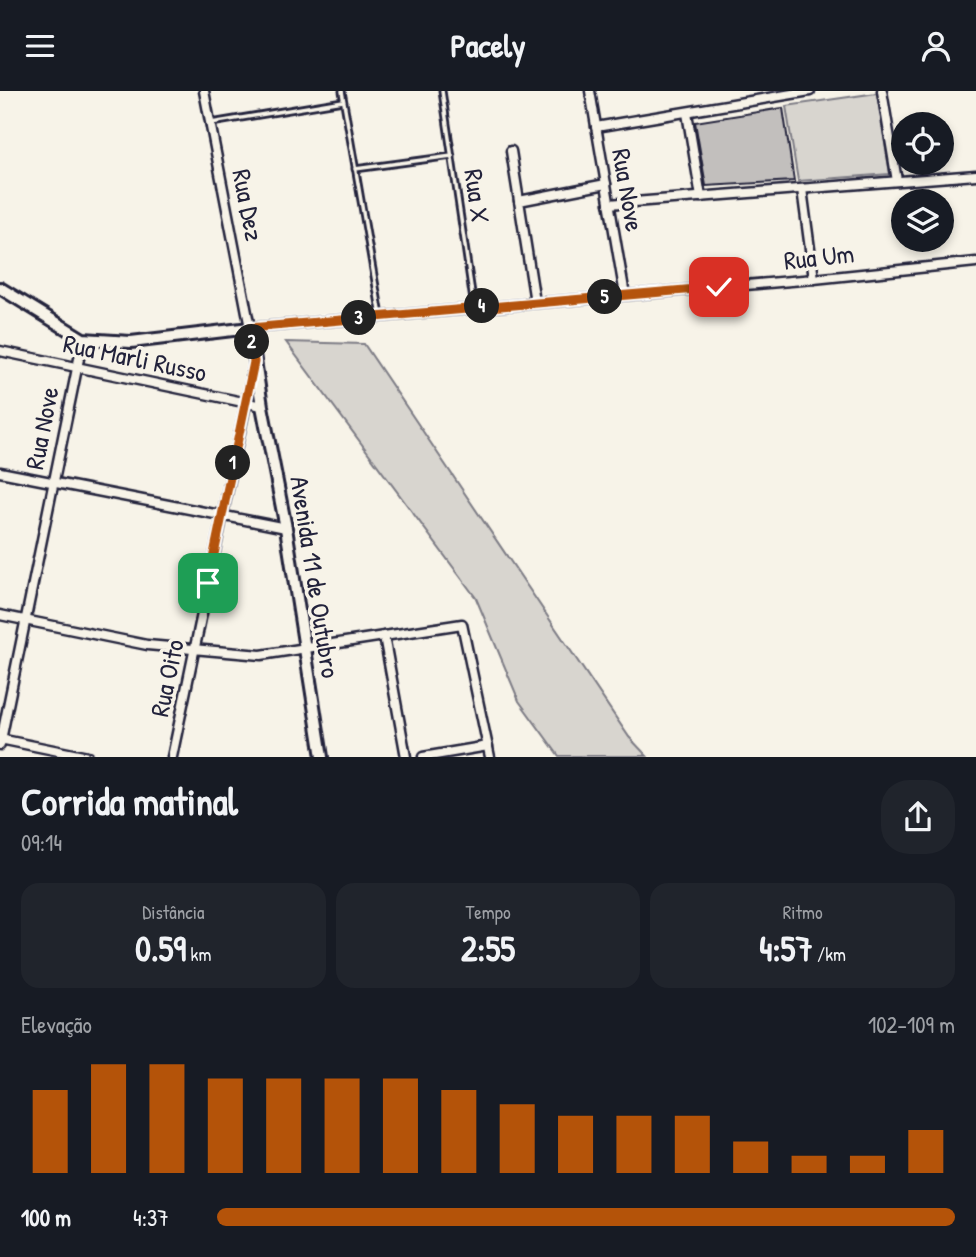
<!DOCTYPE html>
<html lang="pt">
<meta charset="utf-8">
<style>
body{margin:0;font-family:"Patrick Hand",sans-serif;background:#20242c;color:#f1f3f6;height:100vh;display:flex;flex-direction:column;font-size:26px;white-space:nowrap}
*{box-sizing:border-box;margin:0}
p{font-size:23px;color:#9ea1a6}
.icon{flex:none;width:38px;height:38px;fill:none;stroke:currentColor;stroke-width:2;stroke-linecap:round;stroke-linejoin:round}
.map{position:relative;height:666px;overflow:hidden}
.sheet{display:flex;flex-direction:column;background:#171b24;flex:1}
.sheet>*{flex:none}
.tools{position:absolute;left:891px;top:21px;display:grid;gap:14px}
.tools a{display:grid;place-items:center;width:63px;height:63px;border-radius:50%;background:#171b24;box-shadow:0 4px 10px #0003;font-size:35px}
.pin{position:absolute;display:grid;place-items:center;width:60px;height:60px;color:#fff;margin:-30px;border-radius:14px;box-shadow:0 4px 10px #0006}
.km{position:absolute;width:35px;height:35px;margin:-18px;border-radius:50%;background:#222;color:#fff;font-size:19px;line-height:35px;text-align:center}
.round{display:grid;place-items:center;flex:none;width:74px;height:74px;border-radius:28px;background:#20242c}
.overview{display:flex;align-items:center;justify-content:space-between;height:119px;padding:0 21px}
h1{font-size:38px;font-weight:800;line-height:52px}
.metrics{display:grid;grid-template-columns:repeat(3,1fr);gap:10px;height:119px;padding:7px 21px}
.metrics div{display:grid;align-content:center;border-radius:18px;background:#20242c;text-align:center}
.metrics b{font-size:35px;font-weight:800}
.metrics small{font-size:19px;font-weight:400}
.metrics p{font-size:19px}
.chart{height:196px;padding:14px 21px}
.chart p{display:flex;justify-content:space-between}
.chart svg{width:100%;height:126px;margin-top:7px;stroke:#b45309;stroke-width:6}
ul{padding:0 21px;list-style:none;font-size:23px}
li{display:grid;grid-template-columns:112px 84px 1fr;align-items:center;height:52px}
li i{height:18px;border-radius:9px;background:#b45309}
header{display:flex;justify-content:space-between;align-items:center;height:91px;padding:0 21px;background:#171b24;font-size:32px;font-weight:800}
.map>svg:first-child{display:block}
.green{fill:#d8d5cf;stroke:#7d7c85;stroke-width:2}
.building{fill:#c2bfbd;stroke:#22223b;stroke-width:2}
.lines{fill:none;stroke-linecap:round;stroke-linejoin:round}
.lane-casing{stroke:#22223b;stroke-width:9}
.street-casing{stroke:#22223b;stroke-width:13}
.secondary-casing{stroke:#22223b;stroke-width:16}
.lane{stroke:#f7f3e8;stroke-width:3.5}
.street{stroke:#f7f3e8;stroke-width:8}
.secondary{stroke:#f7f3e8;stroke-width:10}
.route-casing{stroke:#fff;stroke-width:14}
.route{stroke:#b45309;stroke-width:9}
.labels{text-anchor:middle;stroke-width:7;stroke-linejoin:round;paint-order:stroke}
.street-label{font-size:26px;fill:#22223b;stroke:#f7f3e8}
</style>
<header><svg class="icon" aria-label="menu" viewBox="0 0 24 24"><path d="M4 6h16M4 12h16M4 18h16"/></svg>Pacely<svg class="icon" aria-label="person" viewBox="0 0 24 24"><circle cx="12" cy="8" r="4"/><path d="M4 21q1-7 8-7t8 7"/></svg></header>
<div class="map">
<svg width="976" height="666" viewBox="0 0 976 666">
<rect width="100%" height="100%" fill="#f7f3e8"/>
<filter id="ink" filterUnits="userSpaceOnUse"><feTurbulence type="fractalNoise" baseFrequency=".0143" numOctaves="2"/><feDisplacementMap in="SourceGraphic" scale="14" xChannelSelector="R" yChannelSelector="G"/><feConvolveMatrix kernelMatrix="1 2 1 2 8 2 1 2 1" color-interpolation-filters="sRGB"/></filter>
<g filter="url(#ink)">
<g class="green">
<polygon points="877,2 890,83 798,90 786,15"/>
<polygon points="286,251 364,253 629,646 647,665 559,665 519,610 476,507"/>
</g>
<polygon class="building" points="783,17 794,90 706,95 695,31"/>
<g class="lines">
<defs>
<g id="lane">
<polyline points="342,0 381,225"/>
<polyline points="442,0 474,216"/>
<polyline points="211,32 343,10"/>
<polyline points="355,78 452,65"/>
</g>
<g id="street">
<polyline points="204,0 250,237 814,188 976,171"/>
<polyline points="590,0 625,204"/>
<polyline points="882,0 897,90"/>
<polyline points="687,22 701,106"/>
<polyline points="596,36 810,0"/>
<polyline points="511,60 519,110"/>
<polyline points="802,98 814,188"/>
<polyline points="609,113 976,84"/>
<polyline points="535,211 519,110 606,93"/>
<polyline points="0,260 262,315"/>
<polyline points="0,381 286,437"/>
<polyline points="0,524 147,554 261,564 462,533 490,666"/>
<polyline points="384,545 406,666"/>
<polyline points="0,648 88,666"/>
<polyline points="0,654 83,248"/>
<polyline points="172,666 254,274"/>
<polyline points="423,666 488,655"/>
</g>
<polyline id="secondary" points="0,197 83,248 131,251 250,237 262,315 286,437 322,666"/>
</defs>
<use href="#lane" class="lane-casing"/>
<use href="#street" class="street-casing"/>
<use href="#secondary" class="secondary-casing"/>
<use href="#lane" class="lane"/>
<use href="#street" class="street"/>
<use href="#secondary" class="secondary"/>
</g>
</g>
<g class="lines" filter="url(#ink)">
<defs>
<polyline id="route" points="208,492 254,271 250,237 719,196"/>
</defs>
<use href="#route" class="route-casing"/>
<use href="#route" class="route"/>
</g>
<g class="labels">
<g class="street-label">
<text transform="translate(628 99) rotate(80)" y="9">Rua Nove</text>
<text transform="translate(477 105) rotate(82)" y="9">Rua X</text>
<text transform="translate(248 114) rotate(79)" y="9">Rua Dez</text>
<text transform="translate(819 166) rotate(-6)" y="9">Rua Um</text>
<text transform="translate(135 267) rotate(12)" y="9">Rua Marli Russo</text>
<text transform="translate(42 337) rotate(-79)" y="9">Rua Nove</text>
<text transform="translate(315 486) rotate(81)" y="9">Avenida 11 de Outubro</text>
<text transform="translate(167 587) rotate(-78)" y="9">Rua Oito</text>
</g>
</g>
</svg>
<div class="tools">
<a><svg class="icon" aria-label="locate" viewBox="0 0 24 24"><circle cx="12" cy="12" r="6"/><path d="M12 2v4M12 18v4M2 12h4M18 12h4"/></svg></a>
<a><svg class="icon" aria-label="layers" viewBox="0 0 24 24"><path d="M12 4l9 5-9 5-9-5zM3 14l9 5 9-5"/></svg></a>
</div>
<div class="pin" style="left:208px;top:492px;background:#1e9e55"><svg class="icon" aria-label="arrive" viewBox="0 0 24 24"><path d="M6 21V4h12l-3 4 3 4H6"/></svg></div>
<div class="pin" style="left:719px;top:196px;background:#d93025"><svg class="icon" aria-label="check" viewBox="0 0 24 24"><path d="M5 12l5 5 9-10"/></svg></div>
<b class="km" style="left:233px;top:372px">1</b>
<b class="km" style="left:252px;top:251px">2</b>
<b class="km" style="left:359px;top:227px">3</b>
<b class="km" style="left:482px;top:215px">4</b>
<b class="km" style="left:605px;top:206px">5</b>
</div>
<section class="sheet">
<div class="overview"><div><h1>Corrida matinal</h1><p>09:14</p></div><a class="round"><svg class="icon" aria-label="share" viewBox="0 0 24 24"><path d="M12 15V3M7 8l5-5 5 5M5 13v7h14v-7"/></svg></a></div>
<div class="metrics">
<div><p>Distância</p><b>0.59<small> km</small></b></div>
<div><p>Tempo</p><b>2:55</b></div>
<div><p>Ritmo</p><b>4:57<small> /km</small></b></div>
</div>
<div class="chart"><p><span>Elevação</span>102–109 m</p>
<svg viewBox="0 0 160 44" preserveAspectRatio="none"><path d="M5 44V15M15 44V6M25 44V6M35 44V11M45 44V11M55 44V11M65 44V11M75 44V15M85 44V20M95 44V24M105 44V24M115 44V24M125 44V33M135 44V38M145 44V38M155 44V29"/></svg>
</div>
<ul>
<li><b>100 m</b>4:37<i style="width:100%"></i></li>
</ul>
</section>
